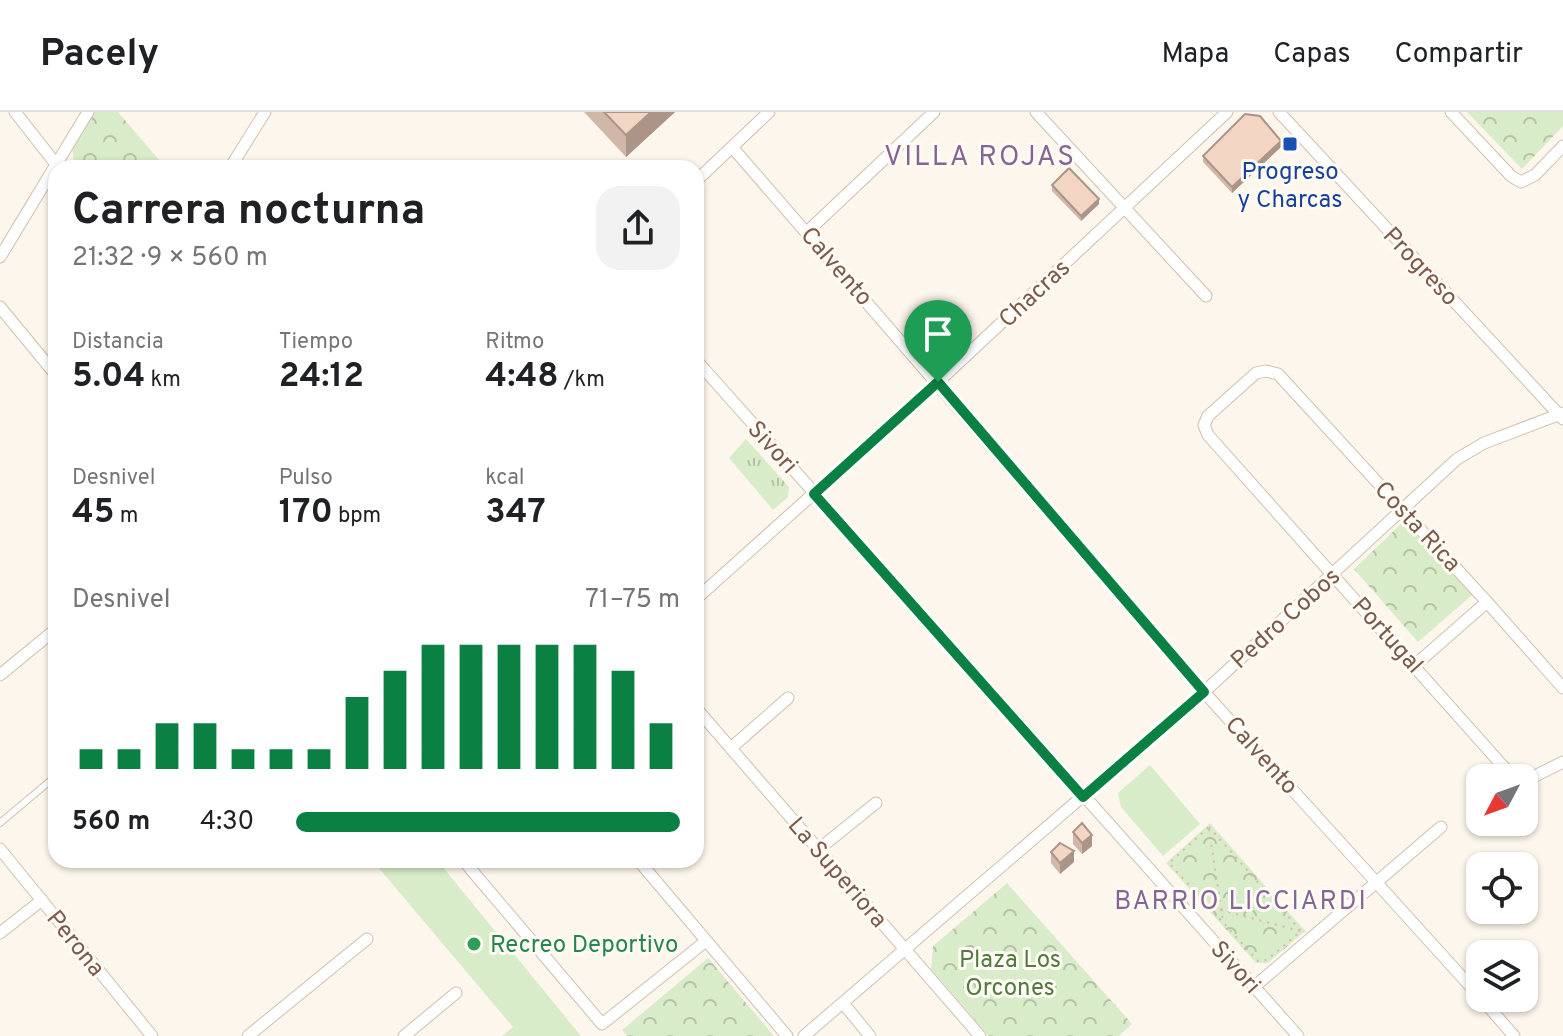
<!DOCTYPE html>
<html lang="es">
<meta charset="utf-8">
<style>
body{margin:0;font-family:Overpass,sans-serif;background:#f2f2f2;color:#202124;height:100vh;display:flex;flex-direction:column;font-size:30px;white-space:nowrap}
*{box-sizing:border-box;margin:0}
p{font-size:26px;color:#757577}
.icon{flex:none;width:44px;height:44px;fill:none;stroke:currentColor;stroke-width:2;stroke-linecap:round;stroke-linejoin:round}
.map{position:relative;flex:1;overflow:hidden}
.sheet{position:absolute;left:48px;top:48px;width:656px;height:708px;display:flex;flex-direction:column;background:#fff;border-radius:24px;box-shadow:0 2px 6px #0004}
.sheet>*{flex:none}
.needle{width:52px;rotate:229deg}
.tools{position:absolute;left:1466px;top:652px;display:grid;gap:16px}
.tools a{display:grid;place-items:center;width:72px;height:72px;border-radius:16px;background:#fff;box-shadow:0 2px 6px #0004;font-size:40px}
.pin{position:absolute;display:grid;place-items:center;width:68px;height:68px;color:#fff;margin:-82px -34px;border-radius:50% 50% 50% 0;rotate:-45deg;box-shadow:0 0 8px #0007}
.pin .icon{rotate:45deg}
.round{display:grid;place-items:center;flex:none;width:84px;height:84px;border-radius:24px;background:#f2f2f2}
.overview{display:flex;align-items:center;justify-content:space-between;height:136px;padding:0 24px}
h1{font-size:44px;font-weight:700;line-height:60px}
.figures{display:grid;grid-template-columns:repeat(3,1fr);gap:12px;height:136px;padding:8px 24px}
.figures div{display:grid;align-content:center}
.figures b{font-size:34px;font-weight:700}
.figures small{font-size:22px;font-weight:400}
.figures p{font-size:22px}
.chart{height:224px;padding:16px 24px}
.chart p{display:flex;justify-content:space-between}
.chart svg{width:100%;height:144px;margin-top:8px;stroke:#0b8043;stroke-width:6}
ul{padding:0 24px;list-style:none;font-size:26px}
li{display:grid;grid-template-columns:128px 96px 1fr;align-items:center;height:60px}
li i{height:20px;border-radius:10px;background:#0b8043}
header{display:flex;align-items:center;gap:48px;box-sizing:border-box;height:112px;padding:0 40px;background:#fff;border-bottom:2px solid #e0e0e0}
header strong{font-size:38px}
nav{display:flex;gap:44px;margin-inline-start:auto;font-size:28px}
.map>svg:first-child{display:block}
.grass{fill:url(#grass-tufts)}
.forest{fill:url(#forest-crowns)}
.pitch{fill:#d8ecc9}
.lines{fill:none;stroke-linecap:round;stroke-linejoin:round}
.lane-casing{stroke:#d1beb0;stroke-width:8}
.street-casing{stroke:#d1beb0;stroke-width:13}
.path{stroke:#d9b8a5;stroke-width:2;stroke-dasharray:2 6;stroke-linecap:butt}
.lane{stroke:#fff;stroke-width:6}
.street{stroke:#fff;stroke-width:11}
.wall{fill:#d1b7a8}
.shaded-wall{fill:#aa9588}
.building{fill:#f3d5c3;stroke:#aa9588;stroke-width:2}
.route-casing{stroke:#fff;stroke-width:16}
.route{stroke:#0b8043;stroke-width:10}
.transit-dot{fill:#1a4fb4;stroke:#fffaf3;stroke-width:3}
.leisure-dot{fill:#2e9e5b;stroke:#fffaf3;stroke-width:3}
.labels{text-anchor:middle;stroke-width:6;stroke-linejoin:round;paint-order:stroke}
.transit-label{font-size:24px;fill:#164399;stroke:#fffaf3}
.street-label{font-size:24px;fill:#7a5c4d;stroke:#fffaf3}
.leisure-label{font-size:24px;fill:#27864d;stroke:#fffaf3;text-anchor:start}
.park-label{font-size:24px;fill:#537a41;stroke:#fffaf3}
.neighbourhood-label{font-size:26px;letter-spacing:2px;fill:#846695;stroke:#fffaf3}
.quarter-label{font-size:28px;letter-spacing:2px;fill:#846695;stroke:#fffaf3}
</style>
<header>
<strong>Pacely</strong>
<nav><a>Mapa</a><a>Capas</a><a>Compartir</a></nav>
</header>
<div class="map">
<svg width="1563" height="924" viewBox="0 0 1563 924">
<defs>
<pattern id="grass-tufts" width="24" height="20" patternUnits="userSpaceOnUse" patternTransform="scale(2)"><rect width="24" height="20" fill="#d8ecc9"/><path d="M3 7l-1-3M5 7V3M7 7l1-3M15 17l-1-3M17 17v-4M19 17l1-3" fill="none" stroke="#b4c2a5"/></pattern>
<pattern id="forest-crowns" width="20" height="18" patternUnits="userSpaceOnUse" patternTransform="scale(2)"><rect width="20" height="18" fill="#d8ecc9"/><path d="M2 6a3 3 0 1 1 6 0M12 15a3 3 0 1 1 6 0" fill="none" stroke="#b4c2a5"/></pattern>
</defs>
<rect width="100%" height="100%" fill="#fdf6ec"/>
<polygon class="grass" points="746,327 789,375 788,385 773,398 729,346"/>
<g class="forest">
<polygon points="95,0 118,0 166,56 75,56 72,37"/>
<polygon points="1467,0 1563,0 1563,14 1522,57"/>
<polygon points="1405,408 1472,483 1418,530 1354,457"/>
<polygon points="1210,711 1305,819 1268,851 1256,851 1166,751"/>
<polygon points="1007,771 1132,912 1119,924 989,924 931,857 933,834"/>
<polygon points="708,846 774,924 627,924 622,918"/>
</g>
<g class="pitch">
<polygon points="1150,653 1200,712 1163,744 1121,695 1118,681"/>
<polygon points="372,748 437,748 581,924 502,924 513,915"/>
</g>
<g class="lines">
<defs>
<polyline id="lane" points="0,711 56,664"/>
<g id="street">
<polyline points="15,0 59,56"/>
<polyline points="1036,0 1206,184"/>
<polyline points="1279,0 1563,307"/>
<polyline points="1451,0 1511,64 1521,70 1535,63 1563,34"/>
<polyline points="732,35 1204,580 1480,885"/>
<polyline points="230,56 265,0"/>
<polyline points="696,69 769,0"/>
<polyline points="807,120 934,0"/>
<polyline points="0,145 88,0"/>
<polyline points="0,195 56,263"/>
<polyline points="696,248 1298,924"/>
<polyline points="696,487 938,270 1227,0"/>
<polyline points="1415,553 1487,490"/>
<polyline points="0,563 56,517"/>
<polyline points="696,596 980,924"/>
<polyline points="731,636 788,586"/>
<polyline points="1520,666 1509,661 1208,323 1204,313 1208,304 1256,261 1266,259 1278,262 1487,490 1563,576"/>
<polyline points="1524,666 1531,666 1563,650"/>
<polyline points="0,737 152,924"/>
<polyline points="819,737 876,691"/>
<polyline points="463,748 602,912 706,829"/>
<polyline points="638,748 787,924"/>
<polyline points="0,821 42,788"/>
<polyline points="1254,875 1441,715"/>
<polyline points="1481,886 1514,924"/>
<polyline points="843,891 870,924"/>
<polyline points="248,924 367,827"/>
<polyline points="404,924 456,881"/>
<polyline points="804,924 1204,580 1457,347 1484,331 1563,301"/>
</g>
</defs>
<use href="#lane" class="lane-casing"/>
<use href="#street" class="street-casing"/>
<g class="path">
<polygon points="1209,715 1301,819 1267,848 1258,849 1169,751"/>
<polyline points="1209,717 1223,809"/>
<polyline points="1213,796 1300,819"/>
</g>
<use href="#lane" class="lane"/>
<use href="#street" class="street"/>
</g>
<g class="wall">
<polygon points="584,0 675,0 626,45"/>
<polygon points="1281,35 1232,81 1203,50 1203,44"/>
<polygon points="1052,73 1099,92 1081,109 1052,79"/>
<polygon points="1073,720 1092,734 1082,742 1073,732"/>
<polygon points="1051,740 1074,750 1060,762 1051,751"/>
</g>
<g class="shaded-wall">
<polygon points="651,0 675,0 626,45 626,23"/>
<polygon points="1281,29 1281,35 1232,81 1232,75"/>
<polygon points="1099,87 1099,92 1081,109 1081,104"/>
<polygon points="1092,723 1092,734 1082,742 1082,731"/>
<polygon points="1074,739 1074,750 1060,762 1060,751"/>
</g>
<g class="building">
<polygon points="604,0 651,0 626,23"/>
<polygon points="1245,2 1260,4 1281,29 1232,75 1203,44"/>
<polygon points="1069,56 1099,87 1081,104 1052,73"/>
<polygon points="1082,711 1092,723 1082,731 1073,720"/>
<polygon points="1060,731 1074,739 1060,751 1051,740"/>
</g>
<g class="lines">
<defs>
<polygon id="route" points="938,270 1204,580 1083,685 814,382"/>
</defs>
<use href="#route" class="route-casing"/>
<use href="#route" class="route"/>
</g>
<rect class="transit-dot" x="1282" y="24" width="16" height="16" rx="4"/>
<circle class="leisure-dot" cx="474" cy="832" r="8"/>
<g class="labels">
<g class="transit-label">
<text x="1290" y="67">Progreso<tspan x="1290" dy="28">y Charcas</tspan></text>
</g>
<g class="street-label">
<text transform="translate(837 154) rotate(49)" y="8">Calvento</text>
<text transform="translate(1421 154) rotate(47)" y="8">Progreso</text>
<text transform="translate(1034 181) rotate(-43)" y="8">Chacras</text>
<text transform="translate(773 335) rotate(48)" y="8">Sivori</text>
<text transform="translate(1418 414) rotate(47)" y="8">Costa Rica</text>
<text transform="translate(1285 506) rotate(-42)" y="8">Pedro Cobos</text>
<text transform="translate(1388 523) rotate(48)" y="8">Portugal</text>
<text transform="translate(1262 643) rotate(48)" y="8">Calvento</text>
<text transform="translate(838 760) rotate(49)" y="8">La Superiora</text>
<text transform="translate(76 831) rotate(51)" y="8">Perona</text>
<text transform="translate(1236 855) rotate(48)" y="8">Sivori</text>
</g>
<g class="leisure-label">
<text x="490" y="840">Recreo Deportivo</text>
</g>
<g class="park-label">
<text x="1010" y="855">Plaza Los<tspan x="1010" dy="28">Orcones</tspan></text>
</g>
<g class="neighbourhood-label">
<text x="1241" y="797">BARRIO LICCIARDI</text>
</g>
<g class="quarter-label">
<text x="980" y="53">VILLA ROJAS</text>
</g>
</g>
</svg>
<div class="tools">
<a><svg class="needle" viewBox="-14 -14 28 28"><path d="M0-13l5 13h-10z" fill="#e53935"/><path d="M0 13l5-13h-10z" fill="#757577"/></svg></a>
<a><svg class="icon" aria-label="locate" viewBox="0 0 24 24"><circle cx="12" cy="12" r="6"/><path d="M12 2v4M12 18v4M2 12h4M18 12h4"/></svg></a>
<a><svg class="icon" aria-label="layers" viewBox="0 0 24 24"><path d="M12 4l9 5-9 5-9-5zM3 14l9 5 9-5"/></svg></a>
</div>
<div class="pin" style="left:938px;top:270px;background:#1e9e55"><svg class="icon" aria-label="arrive" viewBox="0 0 24 24"><path d="M6 21V4h12l-3 4 3 4H6"/></svg></div>
<section class="sheet">
<div class="overview"><div><h1>Carrera nocturna</h1><p>21:32 · 9 × 560 m</p></div><a class="round"><svg class="icon" aria-label="share" viewBox="0 0 24 24"><path d="M12 15V3M7 8l5-5 5 5M5 13v7h14v-7"/></svg></a></div>
<div class="figures">
<div><p>Distancia</p><b>5.04<small> km</small></b></div>
<div><p>Tiempo</p><b>24:12</b></div>
<div><p>Ritmo</p><b>4:48<small> /km</small></b></div>
</div>
<div class="figures">
<div><p>Desnivel</p><b>45<small> m</small></b></div>
<div><p>Pulso</p><b>170<small> bpm</small></b></div>
<div><p>kcal</p><b>347</b></div>
</div>
<div class="chart"><p><span>Desnivel</span>71–75 m</p>
<svg viewBox="0 0 160 44" preserveAspectRatio="none"><path d="M5 44V38M15 44V38M25 44V30M35 44V30M45 44V38M55 44V38M65 44V38M75 44V22M85 44V14M95 44V6M105 44V6M115 44V6M125 44V6M135 44V6M145 44V14M155 44V30"/></svg>
</div>
<ul>
<li><b>560 m</b>4:30<i style="width:100%"></i></li>
</ul>
</section>
</div>
